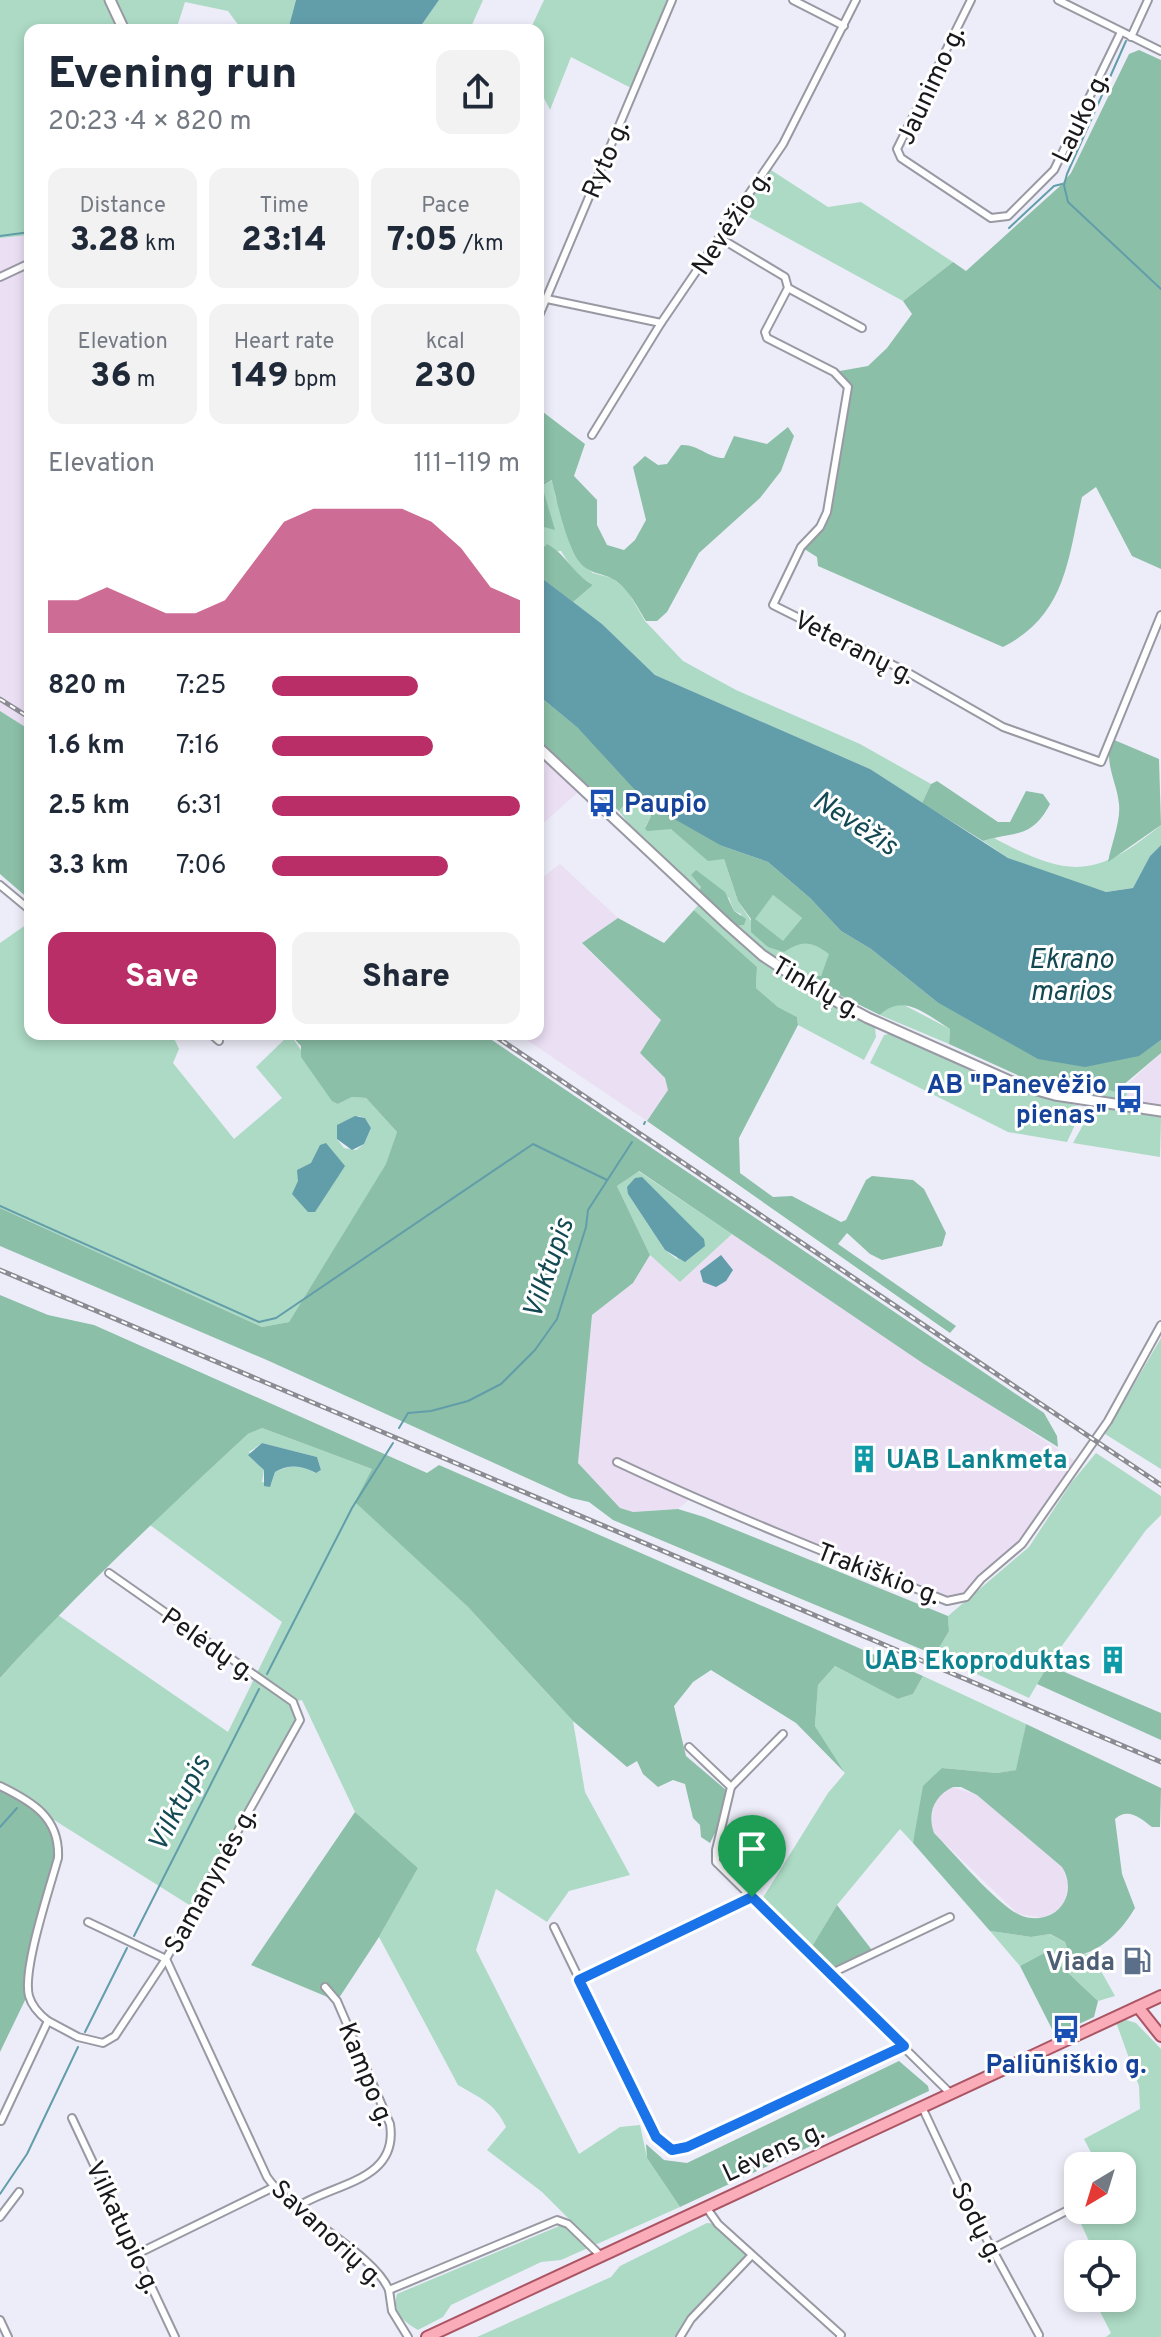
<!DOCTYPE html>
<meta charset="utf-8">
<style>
body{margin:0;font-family:Overpass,sans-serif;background:#f2f2f3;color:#1f2937;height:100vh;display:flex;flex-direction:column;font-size:30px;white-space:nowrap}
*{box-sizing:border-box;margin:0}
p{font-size:26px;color:#747a83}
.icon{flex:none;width:44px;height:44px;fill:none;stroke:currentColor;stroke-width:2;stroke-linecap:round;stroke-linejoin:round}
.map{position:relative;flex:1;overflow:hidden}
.panel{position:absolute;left:24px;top:24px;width:520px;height:1016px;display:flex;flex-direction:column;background:#fff;border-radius:16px;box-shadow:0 4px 12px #0003}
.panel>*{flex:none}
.needle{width:52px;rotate:218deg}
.controls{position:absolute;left:1064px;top:2152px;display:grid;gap:16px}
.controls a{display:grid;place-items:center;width:72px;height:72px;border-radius:16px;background:#fff;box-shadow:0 4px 12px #0003;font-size:40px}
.pin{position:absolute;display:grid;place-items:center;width:68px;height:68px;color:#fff;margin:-82px -34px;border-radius:50% 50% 50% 0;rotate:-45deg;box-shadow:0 0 8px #0007}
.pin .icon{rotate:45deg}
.round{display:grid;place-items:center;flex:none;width:84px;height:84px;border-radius:16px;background:#f2f2f3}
.headline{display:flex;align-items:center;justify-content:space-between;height:136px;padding:0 24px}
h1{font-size:44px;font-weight:800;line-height:60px}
.stats{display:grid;grid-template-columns:repeat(3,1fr);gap:12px;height:136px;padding:8px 24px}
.stats div{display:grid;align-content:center;border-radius:16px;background:#f2f2f3;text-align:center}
.stats b{font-size:34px;font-weight:800}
.stats small{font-size:22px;font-weight:400}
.stats p{font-size:22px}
.chart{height:224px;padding:16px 24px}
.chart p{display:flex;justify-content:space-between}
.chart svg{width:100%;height:144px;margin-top:8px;fill:#b92e67;opacity:.7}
.button{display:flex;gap:16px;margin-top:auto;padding:16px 24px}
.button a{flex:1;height:92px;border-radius:16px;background:#b92e67;color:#fff;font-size:32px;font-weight:800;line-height:92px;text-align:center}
.button a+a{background:#f2f2f3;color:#1f2937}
ul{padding:0 24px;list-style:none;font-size:26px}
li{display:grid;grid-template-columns:128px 96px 1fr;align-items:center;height:60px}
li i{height:20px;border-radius:10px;background:#b92e67}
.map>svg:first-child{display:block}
.industrial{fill:#ebdff4}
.green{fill:#acdac4;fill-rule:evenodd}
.forest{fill:#8bbfa7;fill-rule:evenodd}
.water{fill:#629daa}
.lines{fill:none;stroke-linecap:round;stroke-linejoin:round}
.stream{stroke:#629daa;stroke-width:2}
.street-casing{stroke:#9999a4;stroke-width:10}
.secondary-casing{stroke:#9999a4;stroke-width:13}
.primary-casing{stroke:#ab5564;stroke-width:14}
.street{stroke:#fff;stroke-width:6}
.secondary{stroke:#fff;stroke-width:9}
.primary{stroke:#fbacb9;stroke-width:10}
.rail-casing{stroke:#8b8b93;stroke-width:5}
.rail{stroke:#fff;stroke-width:2;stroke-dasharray:6;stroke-linecap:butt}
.route-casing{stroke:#fff;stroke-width:16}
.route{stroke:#1a73e8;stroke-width:10}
.labels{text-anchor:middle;stroke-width:6;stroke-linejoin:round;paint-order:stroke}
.street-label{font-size:26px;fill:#19191d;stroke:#fff}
.transit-label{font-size:26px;font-weight:bold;fill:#164399;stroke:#fff;text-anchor:start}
.culture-label{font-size:26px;font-weight:bold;fill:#0d838f;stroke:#fff;text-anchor:start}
.service-label{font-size:26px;font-weight:bold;fill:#4e5e75;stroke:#fff;text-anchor:end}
.water-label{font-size:28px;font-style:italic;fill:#134953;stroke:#fff}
</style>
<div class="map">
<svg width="1161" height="2337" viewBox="0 0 1161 2337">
<rect width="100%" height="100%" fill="#ededf9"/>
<g class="industrial">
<polygon points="30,235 30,730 0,711 0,238"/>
<polygon points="538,754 578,792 538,828"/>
<polygon points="560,864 618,918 582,944 661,1020 640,1053 665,1078 668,1090 647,1121 518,1034 538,1034 538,874 542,878"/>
<polygon points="1161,1053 1161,1107 1125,1102 1130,1082"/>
<polygon points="732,1234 1077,1462 1022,1544 956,1601 692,1497 678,1509 632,1512 620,1508 578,1463 592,1315 633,1283 650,1255 680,1282"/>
<polygon points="953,1787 977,1795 1062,1867 1068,1884 1065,1900 1059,1909 1044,1918 1018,1914 934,1833 931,1824 934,1805 939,1796"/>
</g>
<g class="green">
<polygon points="0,0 110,0 124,30 30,30 30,235 0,238"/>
<polygon points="116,0 296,0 288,30 242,30 228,11 185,2 176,30 129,30"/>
<polygon points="439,0 483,0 471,27 476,30 418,30"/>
<polygon points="544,0 668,0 631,88 571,57 550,110 538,86 538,30 530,30"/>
<polygon points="771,170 828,207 861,202 953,262 903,301 742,213"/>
<polygon points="553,480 555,496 579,562 593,573 612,578 627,590 645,621 683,661 736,690 860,744 931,784 922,803 870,769 655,675 602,624 573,602 593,585 575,573 561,551 538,553 538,517 544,527 542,486"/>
<polygon points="629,801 637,802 651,816 645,827 671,829 724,859 738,901 768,947 814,942 830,954 821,976 810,975 807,979 765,951 737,926 744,925 741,914 734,911 729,898 691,875 701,887 699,891 634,831 619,811"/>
<path d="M1161,825V845L1150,856L1133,888L1106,892L1060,879L1008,858L983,841L994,838C1068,878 1095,879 1161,825Z"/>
<polygon points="773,895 802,918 783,942 754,919"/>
<polygon points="699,904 788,981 875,1027 876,1037 864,1060 798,1025 797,1017 778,1007 756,988 757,967 694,910"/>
<path d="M30,922V1034H172L179,1049L173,1063L234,1139L282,1098L256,1067L290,1034L338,1104L352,1097L366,1098L397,1132L387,1163L289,1322L262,1327L0,1208V943ZM359,1116L365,1118L371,1128L364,1144L356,1150L344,1148L337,1139L339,1124Z"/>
<polygon points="902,1004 950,1029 949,1044 880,1015 889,1005"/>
<polygon points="893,1033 1026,1092 1079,1106 1080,1114 1067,1142 1008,1132 870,1063 884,1035"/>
<polygon points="1074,1079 1115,1092 1130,1082 1125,1102 1048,1089"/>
<polygon points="1093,1107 1161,1117 1160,1157 1073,1143"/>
<path d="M638,1171L732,1234L680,1282L650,1255L617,1186ZM644,1180L678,1260L665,1250L628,1194Z"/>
<polygon points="1161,1338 1161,1469 1105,1434"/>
<path d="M262,1428L372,1469L356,1502L468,1607L573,1721L585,1792L630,1875L569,1891L547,1922L496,1889L476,1950L579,2154L620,2127L640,2125L647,2158L680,2207L561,2260L541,2262L451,2305L443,2317L418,2330C403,2322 392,2312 397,2294L571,2221L542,2192L487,2150L506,2127C495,2103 480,2098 458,2085L379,1937L418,1868L355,1812L302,1700L293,1702L300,1714L194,1908L0,1786V1678L58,1615L228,1732L282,1622L150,1525L248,1434ZM262,1443L317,1457L321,1470L315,1473C302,1464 289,1465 275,1472L271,1484L262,1482L264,1470L249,1452Z"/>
<polygon points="1096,1453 1161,1496 1161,1515 1146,1530 1048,1665 1029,1698 935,1655 949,1631 948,1616 1029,1547 1071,1483"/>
<polygon points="835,1666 898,1699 913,1694 923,1676 1026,1724 1017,1770 997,1773 942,1768 919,1817 913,1843 900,1829 837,1905 808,1953 759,1904 828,1793 845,1773 815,1726 818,1685"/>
<polygon points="990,1931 1031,1937 1049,1934 1065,1942 1068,1951 1077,1956 1091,1953 1115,1996 1098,2001 1046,1952 1020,1966"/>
<polygon points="1123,2019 1136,2023 1161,2049 1161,2337 1106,2337 1111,2333 1093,2298 1122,2298 1122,2254 1095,2254 1075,2211 1122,2210 1122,2166 1098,2166 1084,2139 1140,2109 1139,2086 1116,2022"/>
<polygon points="707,2223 718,2224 748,2253 686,2318 676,2337 477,2337 611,2277 620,2266"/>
</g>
<g class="forest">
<path d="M1139,50L1161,60V569L1132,556L1096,487L1082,497C1068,559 1066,615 1003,647L818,566L817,557L801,547L814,534L827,512L848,387L834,372L868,366L887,348L912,314L903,301L953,262L966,271L1059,187L1071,173L1129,54Z"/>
<path d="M543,412L585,444L574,476L597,500V525L607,545L624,550L635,540L646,520L633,467L645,456L658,465L667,464L681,445C698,444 708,458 724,458L734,436L767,444L788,427L794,436L781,471L760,498L699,553L667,612L657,621H646C636,605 627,585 609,577C599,573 590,573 581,564C568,550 556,500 552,480L542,486L555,530L544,527L538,517V414Z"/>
<path d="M547,544C566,554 573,574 593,585L573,602L538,575V553Z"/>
<path d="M538,695L722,846L768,862L810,898L841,931L871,949L937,1002L1138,1056L1161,1040V1053L1115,1092L1074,1079L1048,1089L949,1044L950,1029C927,1015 903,992 880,1015L807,979L809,975L821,976L829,954C811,941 803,940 784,952L768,947L751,932V919L738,901L724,859L708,861L671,829L647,831L645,828L651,816L637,802L628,801L619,811L593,788L584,784L538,739ZM773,895L802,918L783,941L755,919Z"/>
<polygon points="0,711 30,730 30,900 0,874"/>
<path d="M1112,739L1159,759L1161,825L1108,862C1111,845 1121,821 1119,804C1117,782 1103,762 1112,739Z"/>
<path d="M937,781L998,822H1010L1026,791L1043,794L1050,804C1032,839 1015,831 983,841L922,803L931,784Z"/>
<polygon points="696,870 725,892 734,911 746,919 744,925 737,926 699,891 701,887 691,875"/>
<polygon points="694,910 757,967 756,988 778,1007 797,1017 798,1025 739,1138 740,1173 773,1197 792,1196 841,1222 846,1220 866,1180 872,1176 913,1180 924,1189 946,1233 942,1246 882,1260 870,1254 847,1233 838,1244 956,1326 950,1333 647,1121 668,1090 665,1078 640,1053 661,1020 582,943 618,918 664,943"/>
<polygon points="290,1034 483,1034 1044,1413 1057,1436 1058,1447 924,1364 639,1171 617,1186 650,1255 633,1283 592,1315 578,1463 620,1508 633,1512 678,1509 704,1517 948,1616 949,1631 935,1655 613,1520 589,1502 571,1498 269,1361 0,1246 0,1208 262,1327 289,1322 386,1164 397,1132 366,1098 352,1097 338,1104 332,1101 301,1057 301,1046"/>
<path d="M0,1295L48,1315L94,1325L427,1473L439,1465L923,1676L913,1694L898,1699L835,1666L818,1685L815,1726L845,1773L796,1723L711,1670L693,1682L674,1706L686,1756L726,1790L719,1825L710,1843L701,1837L700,1825L693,1818L685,1784L673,1780L658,1787L643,1774L637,1761L627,1767L573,1721L468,1607L355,1502L372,1469L262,1428L248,1434C163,1513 78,1592 0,1678Z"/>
<polygon points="1048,1665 1161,1713 1161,1740 1037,1684"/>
<path d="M1026,1724L1161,1788L1160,1827H1152C1140,1818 1128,1807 1115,1819L1122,1874L1135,1908C1122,1930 1103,1950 1077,1956L1068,1951L1065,1942L1050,1934L1031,1937L990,1931L913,1843L923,1786L942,1768L997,1773L1016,1770ZM953,1787H961L977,1795L1062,1867C1069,1878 1070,1891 1064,1902C1055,1918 1035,1922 1020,1915C997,1905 954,1853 934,1833C927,1813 934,1796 953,1787Z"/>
<polygon points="0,1786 39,1810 59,1841 29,1969 28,1994 0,2052"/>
<polygon points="355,1812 418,1868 379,1937 337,2001 251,1965"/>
<polygon points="837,1905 875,1954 830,1974 808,1953"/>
<polygon points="1046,1952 1098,2001 1094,2017 1055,2035 1020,1966"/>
<polygon points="899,2061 928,2086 929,2091 680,2207 647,2158 646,2144 664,2160 687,2163"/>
</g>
<g class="water">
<polygon points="296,0 439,0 418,30 288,30"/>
<polygon points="538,575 602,624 655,675 870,769 1008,858 1106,892 1133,888 1150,856 1161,845 1161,1040 1139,1056 1085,1067 1038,1059 937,1002 871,949 841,931 810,898 768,862 722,846 648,804 578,728 538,695"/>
<polygon points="355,1116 365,1118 371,1128 364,1144 352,1150 337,1139 337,1125"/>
<polygon points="326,1143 345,1166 315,1212 308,1212 292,1194 298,1181 297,1170 311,1163 320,1145"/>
<polygon points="642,1177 704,1239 705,1246 685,1262 665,1250 628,1194 627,1187 635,1178"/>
<polygon points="721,1255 733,1270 726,1281 716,1287 703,1282 700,1271"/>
<path d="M262,1443L317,1457L321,1470L316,1473C302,1465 289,1464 275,1472L270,1487L264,1486V1470L248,1455Z"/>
</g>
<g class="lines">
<g class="stream">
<polyline points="1126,41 1067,174 1064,185 1068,202 1161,289"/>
<polyline points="1009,228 1054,186 1062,184"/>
<polyline points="0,236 30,232"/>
<polyline points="644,1124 645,1122"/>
<polyline points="0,1206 259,1322 276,1318 533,1144 607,1180"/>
<polyline points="399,1428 408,1413 431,1411 468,1401 501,1384 535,1350 557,1319 586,1227 588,1210 632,1142"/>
<polyline points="267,1674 352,1508 393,1443"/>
<polyline points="0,1827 17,1808"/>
<polyline points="134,1936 259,1689"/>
<polyline points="85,2032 127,1948"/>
<polyline points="0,2194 27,2154 78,2047"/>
</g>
<defs>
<g id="street">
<polyline points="793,0 844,26"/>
<polyline points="971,0 897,149 901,158 991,218 1008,216 1054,170 1121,32"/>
<polyline points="1058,0 1161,51"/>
<polyline points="1131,37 1148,0"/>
<polyline points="720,238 785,277 788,288 765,332 767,338 834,372 848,387 827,512 820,527 801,547 773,605 907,672 1003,727 1101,762 1161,615"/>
<polyline points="0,277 30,263"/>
<polyline points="788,288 862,328"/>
<polyline points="547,299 661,323"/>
<polyline points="538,318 672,0"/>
<polyline points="592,435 661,323 783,144 856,0"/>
<polyline points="0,885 30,910"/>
<polyline points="211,1034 219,1041"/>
<path d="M617,1462C725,1513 836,1557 947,1601L966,1597L981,1579L1022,1544L1108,1421L1161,1325"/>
<polyline points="689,1747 731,1787 716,1850 716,1862 950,2093"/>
<path d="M0,1786C33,1802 60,1818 58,1858C50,1887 22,1970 29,1996C32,2007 39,2014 48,2021"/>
<polyline points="731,1787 783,1734"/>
<path d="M88,1922L166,1959L267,2177C294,2217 372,2251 389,2290L557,2220L568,2224L601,2256"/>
<polyline points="554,1927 656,2137 672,2150 687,2147 904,2046"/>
<polyline points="830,1974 950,1917"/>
<polyline points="579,1980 752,1897"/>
<polyline points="922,2107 967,2203 1039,2335"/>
<polyline points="72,2118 175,2337"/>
<polyline points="1,2121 48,2021 78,2037 103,2043 115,2036 166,1959 300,1720 293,1702 109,1573"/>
<path d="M297,2207C334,2183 399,2181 390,2124L337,2001L325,1987"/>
<polyline points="706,2207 718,2224 841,2335 840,2337"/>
<polyline points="0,2217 19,2192"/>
<polyline points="992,2249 1078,2205"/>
<polyline points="137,2254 274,2187"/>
<polyline points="389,2290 392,2311 408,2337"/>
<polyline points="0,2320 8,2337"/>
<polyline points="680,2337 691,2319 751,2256"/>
</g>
<g id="secondary">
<polyline points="110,0 124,30"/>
<polyline points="538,747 727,924 762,955 813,989 868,1018 1019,1085 1055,1095 1161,1111"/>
</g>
<g id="primary">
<polyline points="1138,2007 1161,2036"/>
<polyline points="427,2337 1161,1996"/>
</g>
</defs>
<use href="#street" class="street-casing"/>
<use href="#secondary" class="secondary-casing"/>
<use href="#primary" class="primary-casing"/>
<use href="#street" class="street"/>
<use href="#secondary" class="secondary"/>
<use href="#primary" class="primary"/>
<defs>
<g id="rail">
<polyline points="0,699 30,718"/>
<polyline points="492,1034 1161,1485"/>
<polyline points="0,1270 1161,1762"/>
</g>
</defs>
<use href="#rail" class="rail-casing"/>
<use href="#rail" class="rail"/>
</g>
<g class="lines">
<defs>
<polygon id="route" points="752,1897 904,2046 687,2147 672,2150 656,2137 579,1980"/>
</defs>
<use href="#route" class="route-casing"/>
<use href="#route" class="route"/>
</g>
<defs>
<symbol id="bus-bare" viewBox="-9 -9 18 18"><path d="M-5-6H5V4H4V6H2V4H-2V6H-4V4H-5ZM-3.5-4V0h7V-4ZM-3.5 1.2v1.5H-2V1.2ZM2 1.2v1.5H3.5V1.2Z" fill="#1a4fb4" stroke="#fff" stroke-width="2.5" paint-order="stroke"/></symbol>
<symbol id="building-bare" viewBox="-9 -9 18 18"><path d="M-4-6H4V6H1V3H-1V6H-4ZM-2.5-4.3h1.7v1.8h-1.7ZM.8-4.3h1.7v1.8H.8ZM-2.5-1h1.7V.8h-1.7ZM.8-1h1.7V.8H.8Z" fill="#0f9aa8" stroke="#fff" stroke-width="2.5" paint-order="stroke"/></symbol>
<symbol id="fuel-bare" viewBox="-9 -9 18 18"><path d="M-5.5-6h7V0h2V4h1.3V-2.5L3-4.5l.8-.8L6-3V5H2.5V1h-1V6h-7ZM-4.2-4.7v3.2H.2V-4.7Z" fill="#5c6f8a" stroke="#fff" stroke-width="2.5" paint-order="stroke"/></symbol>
</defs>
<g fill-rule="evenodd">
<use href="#bus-bare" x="582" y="783" width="40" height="40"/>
<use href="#bus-bare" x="1109" y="1079" width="40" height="40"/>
<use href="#building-bare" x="844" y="1439" width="40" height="40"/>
<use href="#building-bare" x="1093" y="1640" width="40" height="40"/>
<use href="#fuel-bare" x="1117" y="1941" width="40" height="40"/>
<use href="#bus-bare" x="1046" y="2009" width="40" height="40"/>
</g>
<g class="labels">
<g class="street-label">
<text transform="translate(930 85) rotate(-65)" y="9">Jaunimo g.</text>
<text transform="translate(1080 117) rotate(-64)" y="9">Lauko g.</text>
<text transform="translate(605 159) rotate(-67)" y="9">Ryto g.</text>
<text transform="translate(731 222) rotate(-56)" y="9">Nevėžio g.</text>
<text transform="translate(855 647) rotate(27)" y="9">Veteranų g.</text>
<text transform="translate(817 987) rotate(30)" y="9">Tinklų g.</text>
<text transform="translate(879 1573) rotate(21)" y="9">Trakiškio g.</text>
<text transform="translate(209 1644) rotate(35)" y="9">Pelėdų g.</text>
<text transform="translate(210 1880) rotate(-61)" y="9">Samanynės g.</text>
<text transform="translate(367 2074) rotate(68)" y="9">Kampo g.</text>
<text transform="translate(773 2151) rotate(-25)" y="9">Lėvens g.</text>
<text transform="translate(978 2222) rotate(63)" y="9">Sodų g.</text>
<text transform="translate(124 2227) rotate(65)" y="9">Vilkatupio g.</text>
<text transform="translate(328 2233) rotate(43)" y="9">Savanorių g.</text>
</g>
<g class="transit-label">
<text x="624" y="812">Paupio</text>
<text x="1107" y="1093" text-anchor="end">AB "Panevėžio<tspan x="1107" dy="30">pienas"</tspan></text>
<text x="1066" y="2073" text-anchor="middle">Paliūniškio g.</text>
</g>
<g class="culture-label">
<text x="886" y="1468">UAB Lankmeta</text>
<text x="1091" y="1669" text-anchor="end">UAB Ekoproduktas</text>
</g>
<g class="service-label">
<text x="1115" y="1970">Viada</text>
</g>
<g class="water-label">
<text transform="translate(856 822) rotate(33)" y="10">Nevėžis</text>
<text x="1071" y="968">Ekrano<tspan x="1071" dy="32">marios</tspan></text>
<text transform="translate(547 1268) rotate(-71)" y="10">Vilktupis</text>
<text transform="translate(178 1803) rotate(-63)" y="10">Vilktupis</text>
</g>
</g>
</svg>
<div class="controls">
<a><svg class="needle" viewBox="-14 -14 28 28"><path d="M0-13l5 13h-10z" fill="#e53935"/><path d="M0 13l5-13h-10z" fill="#747a83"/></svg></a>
<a><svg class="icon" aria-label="locate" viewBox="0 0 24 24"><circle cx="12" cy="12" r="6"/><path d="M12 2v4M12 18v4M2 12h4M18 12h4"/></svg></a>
</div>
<div class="pin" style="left:752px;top:1897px;background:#1e9e55"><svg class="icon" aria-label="arrive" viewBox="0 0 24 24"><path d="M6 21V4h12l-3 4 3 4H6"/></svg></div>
<section class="panel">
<div class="headline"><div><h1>Evening run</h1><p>20:23 · 4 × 820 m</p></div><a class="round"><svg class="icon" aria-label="share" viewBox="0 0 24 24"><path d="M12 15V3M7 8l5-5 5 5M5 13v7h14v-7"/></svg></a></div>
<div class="stats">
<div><p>Distance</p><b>3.28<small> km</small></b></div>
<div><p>Time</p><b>23:14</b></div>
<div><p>Pace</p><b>7:05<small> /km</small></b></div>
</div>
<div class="stats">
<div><p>Elevation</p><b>36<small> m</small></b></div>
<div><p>Heart rate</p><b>149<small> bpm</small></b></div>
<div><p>kcal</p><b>230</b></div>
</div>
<div class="chart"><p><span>Elevation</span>111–119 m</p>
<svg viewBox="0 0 160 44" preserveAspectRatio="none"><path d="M0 44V34L10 34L20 30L30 34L40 38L50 38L60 34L70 22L80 10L90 6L100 6L110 6L120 6L130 10L140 18L150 30L160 34V44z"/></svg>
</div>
<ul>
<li><b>820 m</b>7:25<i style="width:59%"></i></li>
<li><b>1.6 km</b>7:16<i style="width:65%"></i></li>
<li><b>2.5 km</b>6:31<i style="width:100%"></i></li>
<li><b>3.3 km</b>7:06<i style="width:71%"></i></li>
</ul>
<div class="button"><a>Save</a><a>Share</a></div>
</section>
</div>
